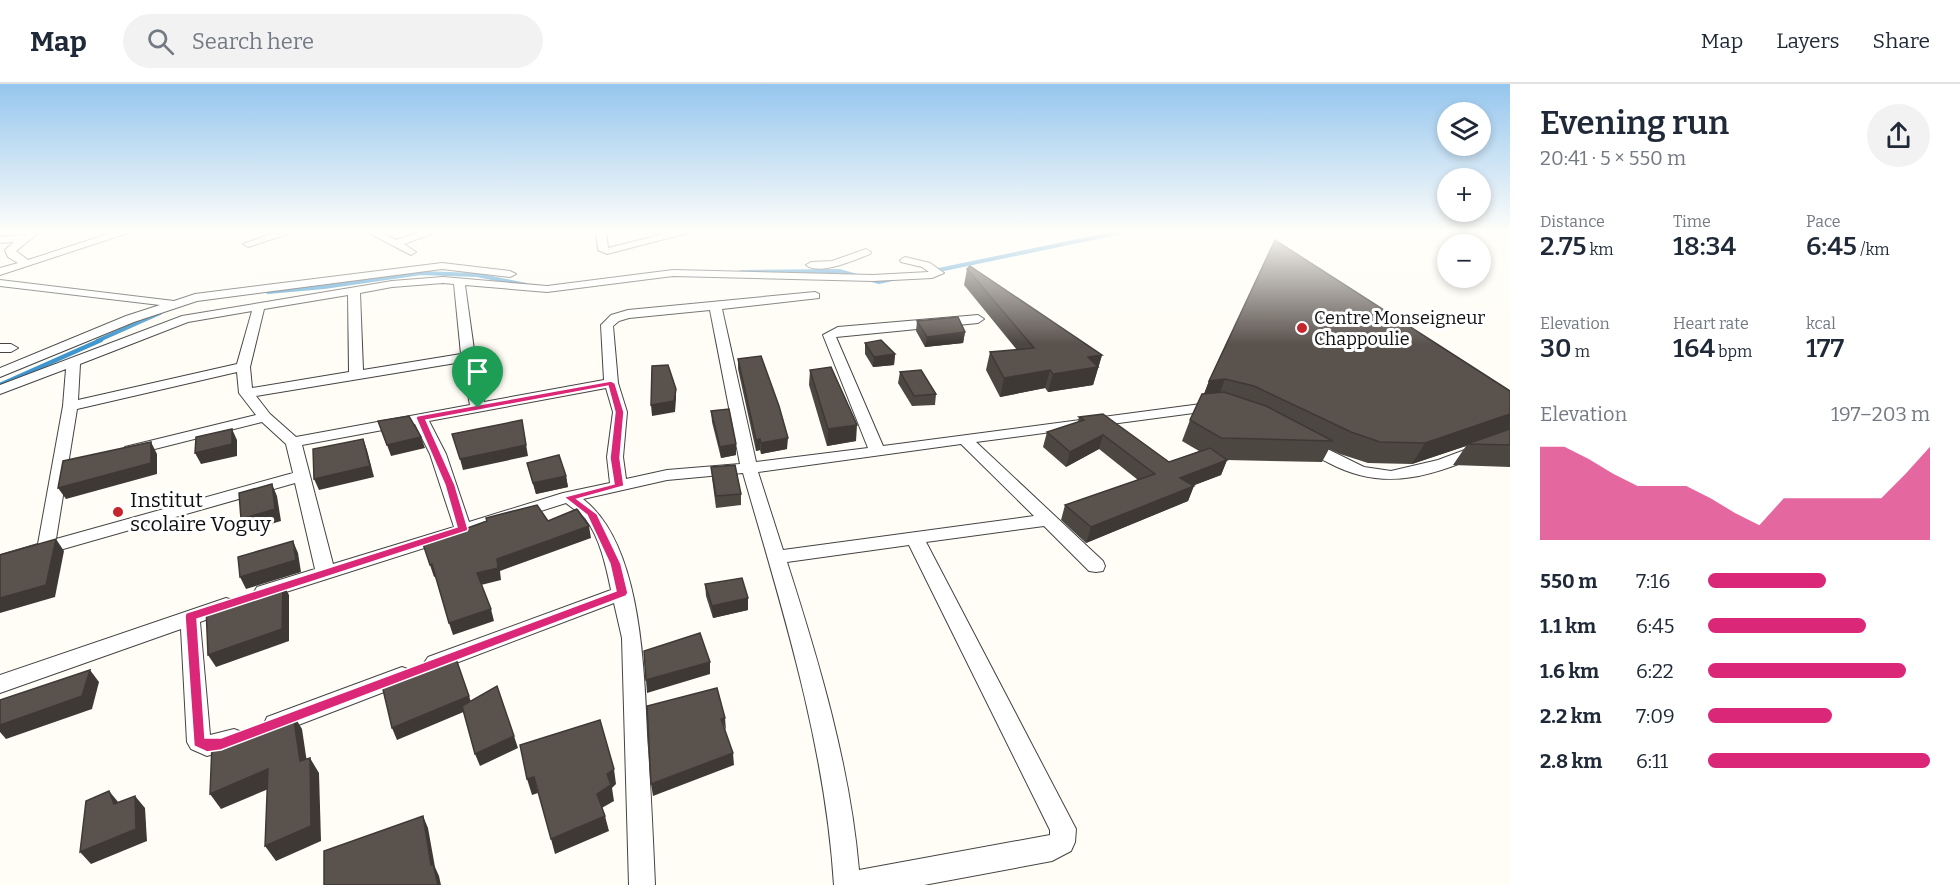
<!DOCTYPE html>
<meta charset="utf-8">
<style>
body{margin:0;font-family:Bitter,serif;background:#f2f2f3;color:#1f2937;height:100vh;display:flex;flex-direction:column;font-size:22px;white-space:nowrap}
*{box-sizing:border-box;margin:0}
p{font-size:20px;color:#747a83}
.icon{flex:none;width:33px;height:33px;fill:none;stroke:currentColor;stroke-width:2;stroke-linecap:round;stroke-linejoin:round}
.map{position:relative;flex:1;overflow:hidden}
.side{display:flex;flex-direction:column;background:#fff;width:450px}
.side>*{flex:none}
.fabs{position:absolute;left:1437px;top:18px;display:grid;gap:12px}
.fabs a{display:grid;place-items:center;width:54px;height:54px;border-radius:50%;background:#fff;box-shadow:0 3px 9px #0003;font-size:30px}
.pin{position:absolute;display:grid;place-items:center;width:51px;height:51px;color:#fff;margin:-62px -26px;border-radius:50% 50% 50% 0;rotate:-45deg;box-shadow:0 0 6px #0007}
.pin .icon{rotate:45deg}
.round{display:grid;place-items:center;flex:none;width:63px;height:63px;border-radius:32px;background:#f2f2f3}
.overview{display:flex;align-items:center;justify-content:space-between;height:102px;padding:0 30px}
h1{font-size:33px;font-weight:600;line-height:45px}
.stats{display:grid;grid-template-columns:repeat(3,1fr);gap:9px;height:102px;padding:6px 30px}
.stats div{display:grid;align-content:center}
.stats b{font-size:26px;font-weight:600}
.stats small{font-size:16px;font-weight:400}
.stats p{font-size:16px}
.chart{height:168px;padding:12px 30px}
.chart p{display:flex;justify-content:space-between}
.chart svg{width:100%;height:108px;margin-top:6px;fill:#db2777;opacity:.7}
ul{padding:0 30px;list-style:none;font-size:20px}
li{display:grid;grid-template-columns:96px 72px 1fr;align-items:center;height:45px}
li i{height:15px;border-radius:8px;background:#db2777}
header{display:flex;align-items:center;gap:36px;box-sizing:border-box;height:84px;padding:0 30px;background:#fff;border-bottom:2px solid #e0e1e3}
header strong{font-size:28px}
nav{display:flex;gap:33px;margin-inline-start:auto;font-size:21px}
.search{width:420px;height:54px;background:#f2f2f3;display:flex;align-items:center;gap:15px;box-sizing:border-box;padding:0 21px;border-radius:33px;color:#747a83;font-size:22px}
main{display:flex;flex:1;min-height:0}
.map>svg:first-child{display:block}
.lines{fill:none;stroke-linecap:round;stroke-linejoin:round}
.stream-far1{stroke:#3f96cf;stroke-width:4}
.stream{stroke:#3f96cf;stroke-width:4.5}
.minor-casing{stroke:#444;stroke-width:2}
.minor{fill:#fff;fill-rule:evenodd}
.wall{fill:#4d4742}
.shaded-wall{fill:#3f3936}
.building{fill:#5a524d;stroke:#3f3936;stroke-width:1.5}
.route{fill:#db2777;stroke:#fff;stroke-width:1.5;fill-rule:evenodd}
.poi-dot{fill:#c4262e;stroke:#fff;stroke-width:2}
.labels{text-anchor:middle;stroke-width:6;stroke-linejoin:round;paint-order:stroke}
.far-poi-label{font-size:18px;fill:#111;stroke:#fff;text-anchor:start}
.poi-label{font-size:21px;fill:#111;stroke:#fff;text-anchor:start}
</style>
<header>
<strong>Map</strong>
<div class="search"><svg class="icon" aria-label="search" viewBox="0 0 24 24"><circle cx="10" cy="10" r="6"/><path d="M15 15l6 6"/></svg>Search here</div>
<nav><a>Map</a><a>Layers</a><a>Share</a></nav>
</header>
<main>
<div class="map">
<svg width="1510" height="801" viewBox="0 0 1510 801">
<rect width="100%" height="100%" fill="#fffdf5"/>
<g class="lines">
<g class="stream-far1">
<polyline points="934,187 1126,147"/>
<polyline points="741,188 839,187 857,192"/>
<polyline points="869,195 879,198 892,195"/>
<polyline points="268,208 324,203 421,189 477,191 526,201"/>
<polyline points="97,257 160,229"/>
</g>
<polyline class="stream" points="0,301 101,256"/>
<defs>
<g id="minor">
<polygon points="29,147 41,147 16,167 28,176 117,147 134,147 0,191 0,184 18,179 8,173 5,166 14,158 0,159 0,153 24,151"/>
<polygon points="280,147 297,147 248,163 243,160"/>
<polygon points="365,147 378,147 396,156 424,147 440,147 404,160 416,168 411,171"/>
<polygon points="596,147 606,147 608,164 676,147 695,147 607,170 598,166"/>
<path d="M866,165L871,168L870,170C854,176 820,192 806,181L811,178L832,177Z"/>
<path d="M905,173L930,179L944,189L932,194L873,197L673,192L547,208L465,201L475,273L484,318L604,296L601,241L611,231L628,226L815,208L819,210V214L722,225L756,378L868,364L823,251L838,243L978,231L984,235L978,239L836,253L883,362L1216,318L1221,319L1223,322L1221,325L1216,326L976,358L1103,477L1105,482L1103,487L1096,488L1089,487L1044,442L926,458L1076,745L1075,758L1071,767L1052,777L924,801H834C825,659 782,524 743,389L667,396L583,415C644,462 644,593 648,664C651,710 653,755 655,801H629L622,554L614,519L435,587L428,585L424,579L428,573L611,506C606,482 600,454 585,434C580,429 572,424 566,419L264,515L257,513L254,508L257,503L315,485L295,399L0,483V471L38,460L63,322L66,285L0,310V301L182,232L392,197L443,193L547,202L673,186L873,191L929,188L922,183L901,178L900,176ZM443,199L454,200L461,270L363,286L360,209L392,203ZM348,211L349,288L252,304L250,283L264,225ZM710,226L740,380L667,386L626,395L623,373L627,328L618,299L613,242L619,237L629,234ZM252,227L237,280L78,316L80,280L188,238ZM462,278L470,321L296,353L270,330L256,312ZM237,288L239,309L256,331L125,363L123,366L131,371L262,338L286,360L293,389L56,455L77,325ZM606,304L613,328L607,373L610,399L563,409L469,438L446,370L429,337ZM415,340L430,370L454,443L333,480L302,361ZM961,360L1034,432L783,466L758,388ZM909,461L1050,746V751L859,786C850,681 819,578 787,478Z"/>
<polygon points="442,179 510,187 516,190 510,193 442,185 197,217 134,238 0,293 0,284 126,232 160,221 0,202 0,196 174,217 195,210"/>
<polygon points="0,260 11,260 18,264 11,268 0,268"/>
<path d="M1510,349V359C1448,384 1395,414 1329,379C1319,374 1305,369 1298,360L1301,357H1311L1364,383L1391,387L1438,376Z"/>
<polygon points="226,514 233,516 236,521 233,526 200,538 210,651 234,645 242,648 246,655 242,662 207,672 191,665 187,658 181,545 0,609 0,591"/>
<polygon points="402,583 410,586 413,592 410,598 275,650 267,647 264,640 267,633"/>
</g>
</defs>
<use href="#minor" class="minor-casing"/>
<use href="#minor" class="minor"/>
</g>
<g class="wall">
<polygon points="1275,156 1510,307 1510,383 1453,381 1466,362 1412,380 1368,379 1340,370 1329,365 1322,378 1227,376 1221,391 1194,401 1188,417 1086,459 1061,436 1065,421 1138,396 1099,365 1066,383 1043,363 1047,348 1078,338 1079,333 1169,378 1199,367 1182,357 1190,336 1204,310 1209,297"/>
<polygon points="967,185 1102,271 1093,301 1048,308 1045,304 1000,313 986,286 990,268 1017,266 964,201"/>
<polygon points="917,237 965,248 963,259 925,263 916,247"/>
<polygon points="865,259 895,270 894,281 873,283 865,270"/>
<polygon points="738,275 787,365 761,370 760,366 756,367 738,285"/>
<polygon points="810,286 856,357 827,362 809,301"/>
<polygon points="900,288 936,310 935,321 912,322 898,299"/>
<polygon points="711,327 736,371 721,374 712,338"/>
<polygon points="527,379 566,392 568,403 536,410"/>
<polygon points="711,383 741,410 741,421 716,424 712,394"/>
<polygon points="705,500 748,514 748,526 713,534 706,512"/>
</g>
<g class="shaded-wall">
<polygon points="965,248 963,259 925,263 927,253"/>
<polygon points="895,270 894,281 873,283 874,273"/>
<polygon points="1102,271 1093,301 1048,308 1053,290 1088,273"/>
<polygon points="1050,286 1045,304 1000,313 1004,294"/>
<polygon points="1225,295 1217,316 1201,318 1209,297"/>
<polygon points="676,305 676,315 675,328 652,332 651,321"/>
<polygon points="1510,330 1510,346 1467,360 1466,362 1412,380 1425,359"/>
<polygon points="522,336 528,372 463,386 460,375"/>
<polygon points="857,341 856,357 827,362 828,345"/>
<polygon points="232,345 237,356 237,372 201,380 195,369"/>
<polygon points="1103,351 1099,365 1066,383 1070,368"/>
<polygon points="421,353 425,364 391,372 387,361"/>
<polygon points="788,354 787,365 761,370 761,359"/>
<polygon points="363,355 367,366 374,393 319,406 314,395"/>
<polygon points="760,355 760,366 756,367 756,356"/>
<polygon points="151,358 157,370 157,390 66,415 58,404"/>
<polygon points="736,360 736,371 721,374 720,363"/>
<polygon points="1227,376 1221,391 1174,409 1180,394"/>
<polygon points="566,392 568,403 536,410 533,399"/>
<polygon points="272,400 277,412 281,437 247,447 241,435"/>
<polygon points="1194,402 1188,417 1086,459 1091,443"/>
<polygon points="589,442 591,454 500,487 501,496 481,501 477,489 497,475"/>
<polygon points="56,455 64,467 55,513 0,529 0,514"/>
<polygon points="293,457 298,469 301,488 246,505 240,493"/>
<polygon points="432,480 436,492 434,493 430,481"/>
<polygon points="283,499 289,511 289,557 216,583 208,571"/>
<polygon points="748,514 748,526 713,534 712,522"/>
<polygon points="491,525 494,537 453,551 449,539"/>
<polygon points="710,578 710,590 647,609 646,596"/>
<polygon points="90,586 99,598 92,625 6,655 0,648 0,641"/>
<polygon points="469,612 473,624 397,656 392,644"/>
<polygon points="293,630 302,645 309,692 300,677"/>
<polygon points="725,634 726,646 721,635"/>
<polygon points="514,652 518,664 480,682 475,670"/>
<polygon points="733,669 734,681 653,712 651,700"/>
<polygon points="310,674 319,689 321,757 276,777 265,762"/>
<polygon points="268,685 278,701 221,725 210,710"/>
<polygon points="614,685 616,700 612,704 614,717 600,725 597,710 607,690"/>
<polygon points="534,693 538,709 532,711 527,695"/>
<polygon points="109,707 119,719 114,720"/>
<polygon points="135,712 145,724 147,757 91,780 80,768"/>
<polygon points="423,732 428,744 435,783 439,792 441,801 438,801 431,781"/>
<polygon points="605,732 609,747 555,770 551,755"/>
</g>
<g class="building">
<polygon points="1275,156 1510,307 1510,330 1425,359 1380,358 1351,348 1254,302 1225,295 1209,297"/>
<polygon points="970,182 1102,271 1088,273 1098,283 1053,290 1050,286 1004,294 990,268 1034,264 967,185"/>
<polygon points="958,233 965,248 927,253 917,237"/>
<polygon points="881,256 895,270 874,273 865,259"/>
<polygon points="761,272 779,322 788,354 761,359 760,355 756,356 738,275"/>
<polygon points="668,281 676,305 674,317 651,321 652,282"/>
<polygon points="831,283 857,341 828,345 810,286"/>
<polygon points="921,286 936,310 914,312 900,288"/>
<polygon points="1224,308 1266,322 1333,357 1221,354 1190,336 1202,310"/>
<polygon points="729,325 736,360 720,363 711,327"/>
<polygon points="1103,330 1169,378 1210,364 1227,376 1180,394 1194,402 1091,443 1065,421 1155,390 1103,351 1070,368 1047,348 1084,336 1079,333"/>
<polygon points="409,332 421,353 387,361 378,337"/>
<polygon points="522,336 526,361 460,375 452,350"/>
<polygon points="232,345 232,360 195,369 196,353"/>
<polygon points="1510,345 1510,361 1467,360"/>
<polygon points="363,355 370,382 314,395 313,365"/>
<polygon points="151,358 151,379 58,404 63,377"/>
<polygon points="559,371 566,392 533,399 527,379"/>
<polygon points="735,381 741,410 716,412 711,383"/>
<polygon points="272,400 275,425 241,435 239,409"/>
<polygon points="537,421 548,437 577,425 589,442 497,475 498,484 477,489 491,525 449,539 432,480 430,481 423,460 487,437 486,434"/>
<polygon points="56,455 46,501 0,514 0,471"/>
<polygon points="293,457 296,476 240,493 238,473"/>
<polygon points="742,494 748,514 712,522 705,500"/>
<polygon points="283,499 282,545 208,571 206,523"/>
<polygon points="700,549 710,578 646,596 644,567"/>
<polygon points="454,569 469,612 392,644 381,597"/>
<polygon points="90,586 82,612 0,641 0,616"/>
<polygon points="497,602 514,652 475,670 462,622"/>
<polygon points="717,604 725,634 721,635 733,669 651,700 647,622"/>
<polygon points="293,630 300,677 310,674 311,742 265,762 268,685 210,710 212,660"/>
<polygon points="600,636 614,685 607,690 611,701 597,710 605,732 551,755 534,693 527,695 520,661"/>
<polygon points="109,707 114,720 135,712 136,745 80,768 86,717"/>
<polygon points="423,732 431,781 433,780 438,801 324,801 324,767"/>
</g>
<linearGradient id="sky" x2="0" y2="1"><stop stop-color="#95c6ee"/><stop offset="0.57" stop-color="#fffefa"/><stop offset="1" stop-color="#fffefa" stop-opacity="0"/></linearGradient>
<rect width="1510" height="260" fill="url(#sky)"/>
<path class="route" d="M611,297L615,299L624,328L620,374L624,402L577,415L597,430L621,480L628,509L626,512L221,666L207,668L194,662L185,532L186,529L457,443L445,401L416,334L417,332ZM608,302L615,328L610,374L614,400L564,413L587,431L610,480L616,507L221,654H205L197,535L467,447L468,445L455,401L426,336Z"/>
<g class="poi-dot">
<circle cx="1302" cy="244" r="6"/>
<circle cx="118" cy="428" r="6"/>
</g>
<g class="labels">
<g class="far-poi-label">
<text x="1314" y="240">Centre Monseigneur<tspan x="1314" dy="21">Chappoulie</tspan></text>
</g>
<g class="poi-label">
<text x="130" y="423">Institut<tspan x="130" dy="24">scolaire Voguy</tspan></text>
</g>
</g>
</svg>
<div class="fabs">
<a><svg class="icon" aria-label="layers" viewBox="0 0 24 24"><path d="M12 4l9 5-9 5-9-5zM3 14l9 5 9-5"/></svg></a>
<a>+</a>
<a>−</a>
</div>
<div class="pin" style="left:478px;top:324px;background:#1e9e55"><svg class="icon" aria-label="arrive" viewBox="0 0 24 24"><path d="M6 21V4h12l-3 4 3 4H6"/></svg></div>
</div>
<section class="side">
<div class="overview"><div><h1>Evening run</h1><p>20:41 · 5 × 550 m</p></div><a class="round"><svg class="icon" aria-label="share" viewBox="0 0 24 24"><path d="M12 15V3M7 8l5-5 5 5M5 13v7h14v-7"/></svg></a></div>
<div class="stats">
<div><p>Distance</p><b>2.75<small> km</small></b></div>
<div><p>Time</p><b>18:34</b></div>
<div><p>Pace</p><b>6:45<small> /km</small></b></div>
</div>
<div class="stats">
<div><p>Elevation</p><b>30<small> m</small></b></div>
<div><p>Heart rate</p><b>164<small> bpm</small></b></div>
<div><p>kcal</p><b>177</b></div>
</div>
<div class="chart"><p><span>Elevation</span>197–203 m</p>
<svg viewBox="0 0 160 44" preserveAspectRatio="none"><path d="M0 44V6L10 6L20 11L30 17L40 22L50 22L60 22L70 27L80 33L90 38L100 27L110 27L120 27L130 27L140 27L150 17L160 6V44z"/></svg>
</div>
<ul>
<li><b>550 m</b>7:16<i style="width:53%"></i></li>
<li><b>1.1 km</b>6:45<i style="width:71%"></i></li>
<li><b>1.6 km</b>6:22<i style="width:89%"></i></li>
<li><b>2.2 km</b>7:09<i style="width:56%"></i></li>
<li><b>2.8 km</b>6:11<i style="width:100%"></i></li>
</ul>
</section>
</main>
